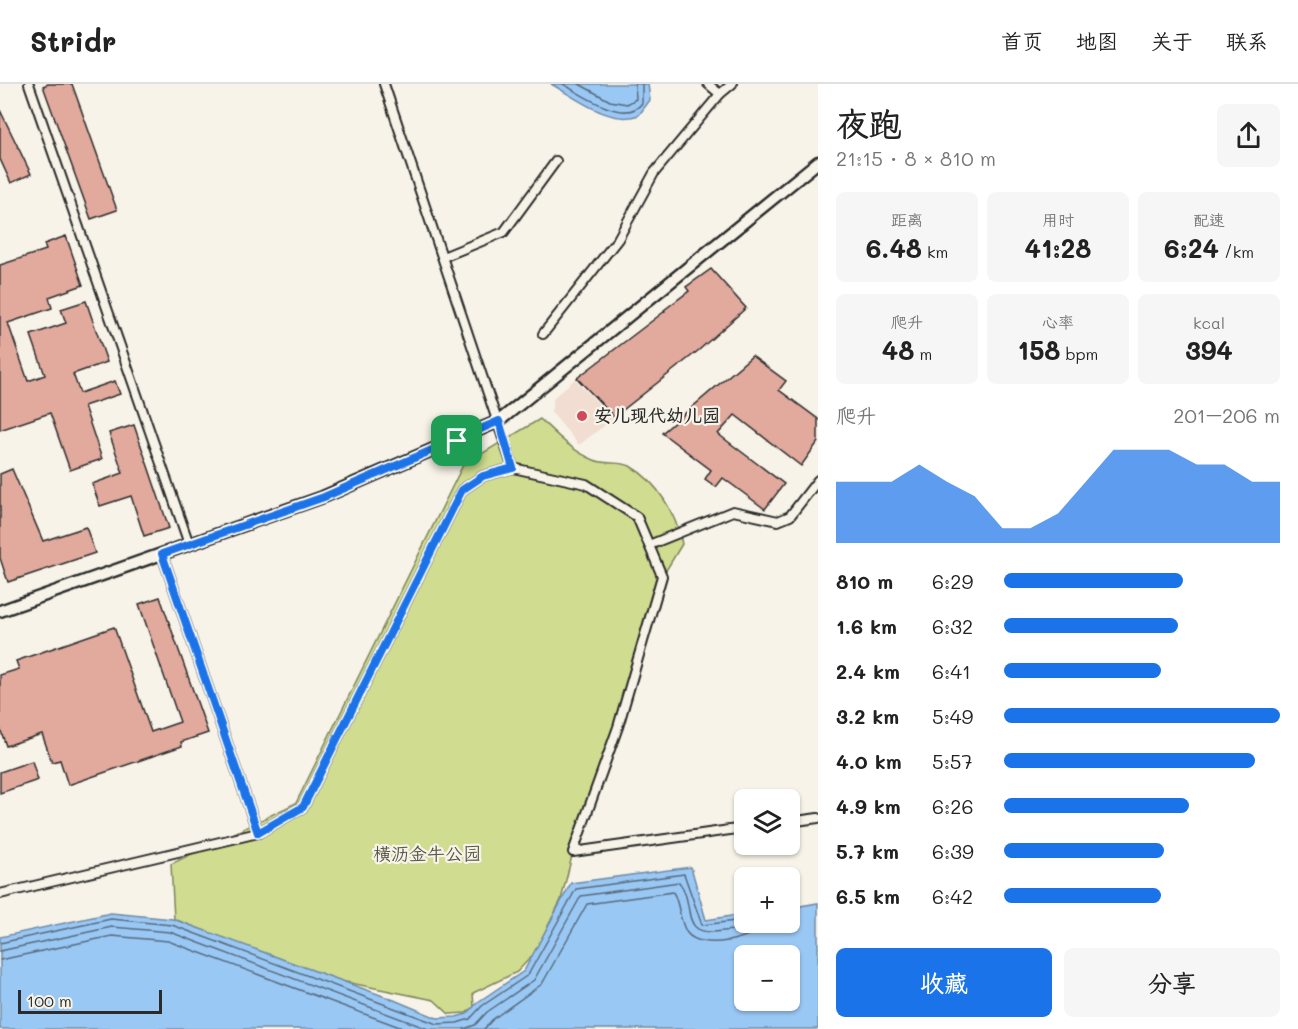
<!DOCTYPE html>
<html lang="zh">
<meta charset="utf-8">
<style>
body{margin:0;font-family:Mali,"LXGW WenKai TC",sans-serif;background:#f6f6f6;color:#222;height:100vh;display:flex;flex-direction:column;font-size:22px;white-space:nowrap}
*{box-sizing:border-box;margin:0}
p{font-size:20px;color:#767676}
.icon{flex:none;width:33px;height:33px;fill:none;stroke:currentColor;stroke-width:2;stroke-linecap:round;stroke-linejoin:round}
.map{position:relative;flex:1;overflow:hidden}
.side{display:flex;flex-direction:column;background:#fff;width:480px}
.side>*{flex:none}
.controls{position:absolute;left:734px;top:705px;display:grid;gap:12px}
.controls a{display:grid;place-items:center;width:66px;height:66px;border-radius:9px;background:#fff;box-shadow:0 2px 4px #0004;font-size:30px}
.scale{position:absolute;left:18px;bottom:15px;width:144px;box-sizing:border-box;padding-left:6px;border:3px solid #2b2b2b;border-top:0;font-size:16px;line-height:21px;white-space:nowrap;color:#2b2b2b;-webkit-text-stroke:4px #f7f3e8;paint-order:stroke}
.pin{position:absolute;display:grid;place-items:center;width:51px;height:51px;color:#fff;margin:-26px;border-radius:12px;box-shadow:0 3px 9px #0006}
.round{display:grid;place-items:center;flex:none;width:63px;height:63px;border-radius:9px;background:#f6f6f6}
.overview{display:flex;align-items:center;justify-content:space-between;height:102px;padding:0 18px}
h1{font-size:33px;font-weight:700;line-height:45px}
.metrics{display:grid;grid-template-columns:repeat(3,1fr);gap:9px;height:102px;padding:6px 18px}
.metrics div{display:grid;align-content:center;border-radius:9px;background:#f6f6f6;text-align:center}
.metrics b{font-size:26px;font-weight:700}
.metrics small{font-size:16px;font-weight:400}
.metrics p{font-size:16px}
.chart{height:168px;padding:12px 18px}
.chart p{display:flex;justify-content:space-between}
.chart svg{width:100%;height:108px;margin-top:6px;fill:#1a73e8;opacity:.7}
.cta{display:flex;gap:12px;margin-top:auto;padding:12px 18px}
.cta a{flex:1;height:69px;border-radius:9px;background:#1a73e8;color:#fff;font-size:24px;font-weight:700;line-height:69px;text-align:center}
.cta a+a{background:#f6f6f6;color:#222}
ul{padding:0 18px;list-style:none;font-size:20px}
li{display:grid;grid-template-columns:96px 72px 1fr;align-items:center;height:45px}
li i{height:15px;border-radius:8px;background:#1a73e8}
header{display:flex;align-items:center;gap:36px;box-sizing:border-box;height:84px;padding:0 30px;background:#fff;border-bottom:2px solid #e0e0e0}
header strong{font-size:28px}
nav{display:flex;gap:33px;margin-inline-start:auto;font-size:21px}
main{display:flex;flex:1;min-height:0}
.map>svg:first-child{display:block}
.built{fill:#f1ddd2}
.green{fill:#d0dc8f;stroke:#7e845d;stroke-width:1.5}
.water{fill:#9ac8f5;stroke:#6e89a4;stroke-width:1.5;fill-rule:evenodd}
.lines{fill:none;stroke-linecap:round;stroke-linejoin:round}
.shore{stroke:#576a7c;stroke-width:1.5}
.building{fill:#e2a99d;stroke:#2b2b2b;stroke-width:1.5}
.minor-casing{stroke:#2b2b2b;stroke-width:12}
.tertiary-casing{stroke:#2b2b2b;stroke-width:15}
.minor{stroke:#f7f3e8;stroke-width:8}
.tertiary{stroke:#f7f3e8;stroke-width:10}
.route-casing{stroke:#fff;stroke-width:12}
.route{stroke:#1a73e8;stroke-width:8}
.poi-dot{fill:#d1495b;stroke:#f7f3e8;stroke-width:2}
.labels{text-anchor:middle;stroke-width:4.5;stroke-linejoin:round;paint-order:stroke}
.poi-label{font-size:18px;font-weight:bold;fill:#2b2b2b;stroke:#f7f3e8;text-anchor:start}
.park-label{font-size:18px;fill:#545744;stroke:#f7f3e8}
</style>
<header>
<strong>Stridr</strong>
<nav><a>首页</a><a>地图</a><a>关于</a><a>联系</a></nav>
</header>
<main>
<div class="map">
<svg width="818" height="945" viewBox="0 0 818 945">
<rect width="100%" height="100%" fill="#f7f3e8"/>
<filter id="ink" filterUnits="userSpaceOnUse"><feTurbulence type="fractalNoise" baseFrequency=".0167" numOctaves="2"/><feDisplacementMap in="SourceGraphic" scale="12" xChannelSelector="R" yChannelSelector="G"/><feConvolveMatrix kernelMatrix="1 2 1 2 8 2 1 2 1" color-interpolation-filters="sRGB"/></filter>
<g filter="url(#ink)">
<polygon class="built" points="575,295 613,335 579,361 551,328 554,313"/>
<path class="green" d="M540,335C557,351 572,367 594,376C605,381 620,377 630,382C658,398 676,430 682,460L662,493L609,667L574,752L573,768L561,816L534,870L517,888L473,909L474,923L466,929L449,930L434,916L326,894L174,835L171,780L296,719L463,381Z"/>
<g class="water">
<path d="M551,0H648L650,16L639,31C610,42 575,13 551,0Z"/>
<path d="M691,783L706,836L744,830V838H789V824L818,819V945H0V853L111,829L173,835L394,916L437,934L456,933L467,930L478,918L524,887L571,799ZM744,872H789V916H744Z"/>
</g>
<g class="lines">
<g class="shore">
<path d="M563,0C581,10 626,42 642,19V0"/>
<polyline points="579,0 610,17 627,20 636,15 635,0"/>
<polyline points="0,859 111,835 172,841 437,940 457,939 470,935 482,922 528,891 576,805 684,790 702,841 744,836"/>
<polyline points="0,867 112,843 170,848 428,945"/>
<polyline points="0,876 112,852 168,857 405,945"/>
<path d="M464,945L475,941L487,928L534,896L581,812L679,798C697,821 677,854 722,847C733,846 746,846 754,838"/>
<path d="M484,945L493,935L542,900L587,820L673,808C680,820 679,837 687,849C701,867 755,856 765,838"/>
</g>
</g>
<g class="building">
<polygon points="48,0 72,0 117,126 91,135 43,2"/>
<polygon points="0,26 31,90 11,99 0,75"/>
<polygon points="66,152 83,201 49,213 52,224 8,239 28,297 45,291 31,251 66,239 61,225 86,217 107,278 73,290 80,309 115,297 120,310 84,322 102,375 70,386 50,329 0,346 0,181 46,166 44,160"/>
<polygon points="711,185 746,224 699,266 614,333 577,294 665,227 664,226 689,207 686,203"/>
<polygon points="752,272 786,297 779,306 818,335 818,358 801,382 735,331 718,350 784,400 765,425 723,394 716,403 705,395 711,386 662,349"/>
<polygon points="134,341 169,444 144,452 131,412 100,422 92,400 123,389 109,349"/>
<polygon points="12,385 43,457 86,443 95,469 8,498 0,474 0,390"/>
<polygon points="160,513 208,649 181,658 182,662 68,701 60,676 52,678 42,650 6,662 0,644 0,591 19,585 16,577 114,543 151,648 180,638 139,520"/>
<polygon points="32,677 38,696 0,709 0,688"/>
</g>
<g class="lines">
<defs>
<g id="minor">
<polyline points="29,0 189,460"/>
<polyline points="384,0 513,384"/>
<polyline points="708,0 720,10"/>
<polyline points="443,173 504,148 556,77"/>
<polyline points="543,250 618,155 654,89 720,10 732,0"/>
<polyline points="649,461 733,427 778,437 790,432 818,396"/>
<polyline points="162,470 258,749"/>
<polyline points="789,738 818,734"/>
<polyline points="0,810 258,749 303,723 462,406 483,392 513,384 586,400 637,433 662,492 618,643 573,768 744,744"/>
</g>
<polyline id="tertiary" points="0,527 323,413 499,337 818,78"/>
</defs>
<use href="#minor" class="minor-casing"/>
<use href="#tertiary" class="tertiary-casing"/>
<use href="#minor" class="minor"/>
<use href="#tertiary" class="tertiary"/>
</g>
</g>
<g class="lines" filter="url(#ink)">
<defs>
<polygon id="route" points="499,337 513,384 483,392 462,406 303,723 258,749 162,470 324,413"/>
</defs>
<use href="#route" class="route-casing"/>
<use href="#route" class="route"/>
</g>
<circle class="poi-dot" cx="582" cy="332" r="6"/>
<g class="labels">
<g class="poi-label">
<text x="594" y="338">安儿现代幼儿园</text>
</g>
<g class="park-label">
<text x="427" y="776">横沥金牛公园</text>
</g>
</g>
</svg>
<div class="controls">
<a><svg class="icon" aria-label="layers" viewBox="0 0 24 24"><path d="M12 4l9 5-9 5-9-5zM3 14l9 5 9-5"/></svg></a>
<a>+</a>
<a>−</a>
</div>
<div class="scale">100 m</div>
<div class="pin" style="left:457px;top:357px;background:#1e9e55"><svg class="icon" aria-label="arrive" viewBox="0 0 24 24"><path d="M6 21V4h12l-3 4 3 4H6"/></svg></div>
</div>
<section class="side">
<div class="overview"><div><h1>夜跑</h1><p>21:15 · 8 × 810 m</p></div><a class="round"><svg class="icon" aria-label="share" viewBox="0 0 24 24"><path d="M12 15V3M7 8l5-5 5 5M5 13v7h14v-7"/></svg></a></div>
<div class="metrics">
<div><p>距离</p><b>6.48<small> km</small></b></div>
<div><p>用时</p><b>41:28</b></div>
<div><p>配速</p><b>6:24<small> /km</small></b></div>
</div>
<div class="metrics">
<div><p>爬升</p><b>48<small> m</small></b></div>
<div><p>心率</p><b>158<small> bpm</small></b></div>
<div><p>kcal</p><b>394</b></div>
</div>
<div class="chart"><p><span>爬升</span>201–206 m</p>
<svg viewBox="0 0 160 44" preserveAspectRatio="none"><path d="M0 44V19L10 19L20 19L30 12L40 19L50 25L60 38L70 38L80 32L90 19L100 6L110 6L120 6L130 12L140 12L150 19L160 19V44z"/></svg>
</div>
<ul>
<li><b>810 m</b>6:29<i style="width:65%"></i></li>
<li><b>1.6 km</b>6:32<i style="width:63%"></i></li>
<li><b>2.4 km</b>6:41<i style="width:57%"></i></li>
<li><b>3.2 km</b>5:49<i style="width:100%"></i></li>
<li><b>4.0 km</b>5:57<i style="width:91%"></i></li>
<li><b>4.9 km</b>6:26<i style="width:67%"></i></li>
<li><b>5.7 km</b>6:39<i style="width:58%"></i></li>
<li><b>6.5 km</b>6:42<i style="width:57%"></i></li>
</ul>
<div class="cta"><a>收藏</a><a>分享</a></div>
</section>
</main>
